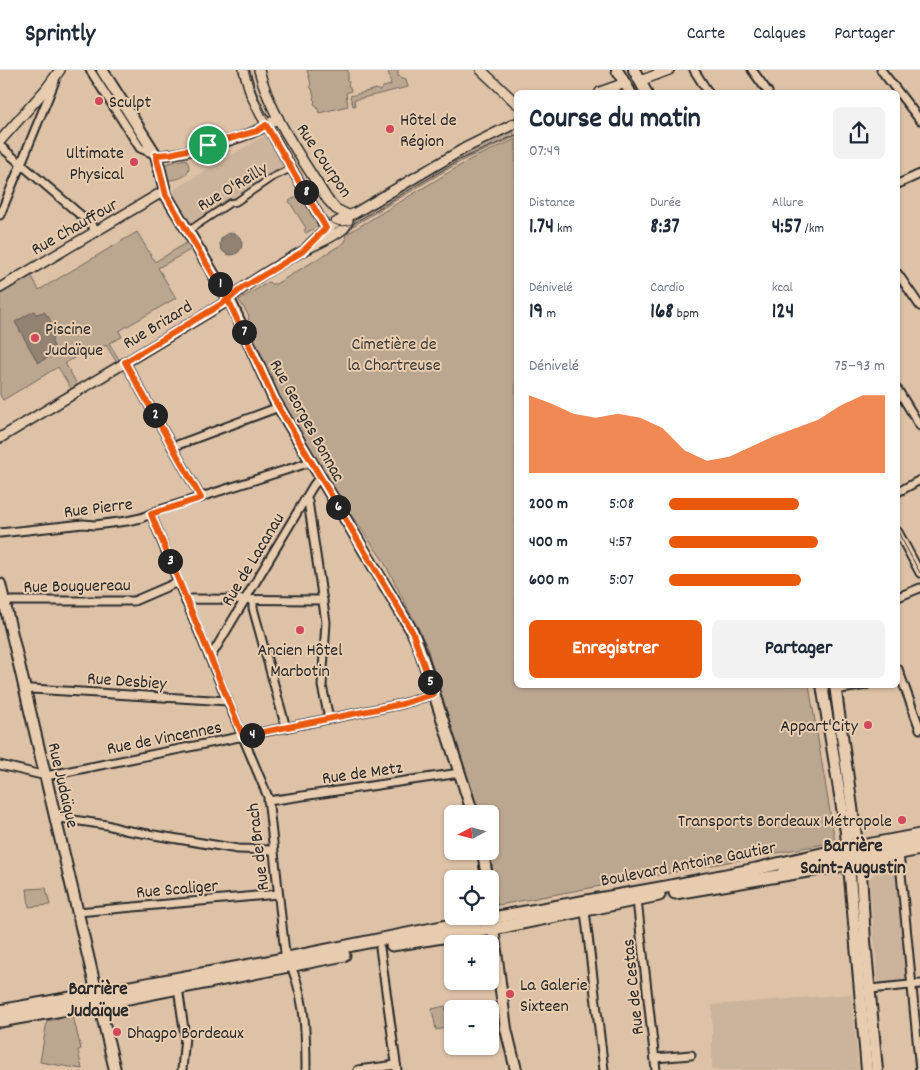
<!DOCTYPE html>
<html lang="fr">
<meta charset="utf-8">
<style>
body{margin:0;font-family:Dekko,sans-serif;background:#f2f2f3;color:#1f2937;height:100vh;display:flex;flex-direction:column;font-size:19px;white-space:nowrap}
*{box-sizing:border-box;margin:0}
p{font-size:16px;color:#747a83}
.icon{flex:none;width:28px;height:28px;fill:none;stroke:currentColor;stroke-width:2;stroke-linecap:round;stroke-linejoin:round}
.map{position:relative;flex:1;overflow:hidden}
.details{position:absolute;left:514px;top:20px;width:386px;height:598px;display:flex;flex-direction:column;background:#fff;border-radius:8px;box-shadow:0 1px 4px #0004}
.details>*{flex:none}
.needle{width:32px;rotate:263deg}
.fabs{position:absolute;left:444px;top:735px;display:grid;gap:10px}
.fabs a{display:grid;place-items:center;width:55px;height:55px;border-radius:8px;background:#fff;box-shadow:0 1px 4px #0004;font-size:25px}
.pin{position:absolute;display:grid;place-items:center;width:42px;height:42px;color:#fff;margin:-21px;border:2px solid #fff;border-radius:50%;box-shadow:0 1px 5px #0007}
.km{position:absolute;width:25px;height:25px;margin:-12px;border-radius:50%;background:#222;color:#fff;font-size:14px;line-height:25px;text-align:center}
.round{display:grid;place-items:center;flex:none;width:52px;height:52px;border-radius:8px;background:#f2f2f3}
.head{display:flex;align-items:center;justify-content:space-between;height:85px;padding:0 15px}
h1{font-size:28px;font-weight:800;line-height:38px}
.figures{display:grid;grid-template-columns:repeat(3,1fr);gap:8px;height:85px;padding:5px 15px}
.figures div{display:grid;align-content:center}
.figures b{font-size:21px;font-weight:800}
.figures small{font-size:14px;font-weight:400}
.figures p{font-size:14px}
.chart{height:140px;padding:10px 15px}
.chart p{display:flex;justify-content:space-between}
.chart svg{width:100%;height:90px;margin-top:5px;fill:#ea580c;opacity:.7}
.cta{display:flex;gap:10px;margin-top:auto;padding:10px 15px}
.cta a{flex:1;height:58px;border-radius:8px;background:#ea580c;color:#fff;font-size:20px;font-weight:800;line-height:58px;text-align:center}
.cta a+a{background:#f2f2f3;color:#1f2937}
ul{padding:0 15px;list-style:none;font-size:16px}
li{display:grid;grid-template-columns:80px 60px 1fr;align-items:center;height:38px}
li i{height:12px;border-radius:6px;background:#ea580c}
header{display:flex;align-items:center;gap:30px;box-sizing:border-box;height:70px;padding:0 25px;background:#fff;border-bottom:1px solid #e0e1e3}
header strong{font-size:24px}
nav{display:flex;gap:28px;margin-inline-start:auto;font-size:18px}
.map>svg:first-child{display:block}
.built{fill:#ccb49c}
.green{fill:#bba690;stroke:#73685e}
.water{fill:#918272;stroke:#685f56}
.lines{fill:none;stroke-linecap:round;stroke-linejoin:round}
.pedestrian-casing{stroke:#2b2b2b;stroke-width:9}
.minor-casing{stroke:#2b2b2b;stroke-width:11}
.tertiary-casing{stroke:#2b2b2b;stroke-width:12}
.secondary-casing{stroke:#2b2b2b;stroke-width:14}
.primary-casing{stroke:#2b2b2b;stroke-width:15}
.pedestrian{stroke:#e8ccaf;stroke-width:5.5}
.minor{stroke:#e8ccaf;stroke-width:7}
.tertiary{stroke:#e8ccaf;stroke-width:9}
.secondary{stroke:#e8ccaf;stroke-width:10}
.primary{stroke:#e8ccaf;stroke-width:11}
.tram{stroke:#2b2b2b;stroke-width:1}
.route-casing{stroke:#fff;stroke-width:10}
.route{stroke:#ea580c;stroke-width:6}
.poi-dot{fill:#d1495b;stroke:#e8ccaf;stroke-width:2}
.labels{text-anchor:middle;stroke-width:4;stroke-linejoin:round;paint-order:stroke}
.poi-label{font-size:18px;fill:#2b2b2b;stroke:#e8ccaf;text-anchor:start}
.street-label{font-size:18px;fill:#2b2b2b;stroke:#e8ccaf}
.park-label{font-size:18px;fill:#413d3a;stroke:#e8ccaf}
.neighbourhood-label{font-size:19px;font-weight:bold;fill:#2b2b2b;stroke:#e8ccaf}
</style>
<header>
<strong>Sprintly</strong>
<nav><a>Carte</a><a>Calques</a><a>Partager</a></nav>
</header>
<div class="map">
<svg width="920" height="1000" viewBox="0 0 920 1000">
<rect width="100%" height="100%" fill="#ddc2a7"/>
<filter id="ink" filterUnits="userSpaceOnUse"><feTurbulence type="fractalNoise" baseFrequency=".02" numOctaves="2"/><feDisplacementMap in="SourceGraphic" scale="10" xChannelSelector="R" yChannelSelector="G"/><feConvolveMatrix kernelMatrix="1 2 1 2 8 2 1 2 1" color-interpolation-filters="sRGB"/></filter>
<g filter="url(#ink)">
<g class="built">
<polygon points="267,64 286,95 189,154 170,122"/>
<polygon points="892,795 897,799 907,909 905,911 881,913 878,911 869,810 877,800 877,798"/>
<polygon points="851,924 859,1000 712,1000 712,935"/>
</g>
<g class="green">
<polygon points="307,0 348,0 348,8 346,10 349,12 348,16 350,17 351,21 346,23 348,36 319,43 317,36 314,34 315,31 313,29 314,26 312,19 310,17 311,14"/>
<polygon points="388,0 398,0 398,6 406,9 408,17 354,30 355,36 353,36 350,26 376,19 380,21 383,17 391,15"/>
<polygon points="512,59 515,67 463,90 353,156 356,148 359,144 470,79"/>
<polygon points="516,69 516,615 809,615 835,772 499,835 497,834 490,781 490,744 479,744 425,572 383,490 345,436 279,327 247,255 249,246 239,230 269,212 271,214 276,214 344,173 346,170 345,165 471,89"/>
<path d="M186,89C195,103 182,110 168,110L165,94Z"/>
<polygon points="303,123 320,155 306,163 304,160 306,158 289,131"/>
<polygon points="137,162 155,192 188,172 192,179 158,198 176,228 119,261 122,267 109,273 120,291 117,293 106,275 95,283 92,278 65,293 78,316 72,320 58,297 3,330 0,325 0,224 31,205 39,220"/>
<polygon points="46,818 50,835 29,837 27,819"/>
<polygon points="445,936 450,957 436,960 432,939"/>
<polygon points="73,946 81,979 78,980 82,999 40,992 47,951"/>
</g>
<g class="water">
<circle cx="231" cy="174" r="11"/>
<path d="M34,241L36,244L44,242C53,249 54,262 52,272L57,282L38,293L15,252Z"/>
</g>
<g class="lines">
<defs>
<polyline id="pedestrian" points="188,161 230,133 236,132 271,108 292,98"/>
<g id="minor">
<polyline points="90,0 140,78 156,85"/>
<polyline points="694,0 708,22"/>
<polyline points="752,0 768,22"/>
<polyline points="881,0 920,50"/>
<polyline points="0,76 91,154 96,162"/>
<polyline points="898,114 920,104"/>
<polyline points="0,145 55,11"/>
<polyline points="898,204 920,236"/>
<polyline points="125,292 201,428"/>
<polyline points="898,320 920,356"/>
<polyline points="172,377 279,337"/>
<polyline points="898,422 920,410"/>
<polyline points="305,429 308,431 326,552 322,616 329,648"/>
<path d="M151,444L178,512L268,727L285,883C305,921 306,958 306,1000"/>
<polyline points="898,462 920,503"/>
<polyline points="0,463 83,454 95,455 127,451 141,448 157,441 311,392"/>
<polyline points="898,527 920,518"/>
<polyline points="253,530 253,538 286,658"/>
<polyline points="4,532 12,531 134,531 178,512"/>
<polyline points="186,532 192,529 323,530"/>
<polyline points="210,588 313,416 320,407"/>
<polyline points="898,599 920,659"/>
<polyline points="25,620 32,619 228,631"/>
<polyline points="835,620 866,615"/>
<polyline points="0,695 46,706 402,634 434,624"/>
<polyline points="268,731 460,703"/>
<polyline points="56,749 60,748 107,755 124,760 238,779 273,780"/>
<polyline points="899,783 920,1000"/>
<polyline points="637,830 656,1000"/>
<polyline points="585,841 604,1000"/>
<polyline points="78,842 278,824"/>
<polyline points="380,878 397,1000"/>
<polyline points="178,918 185,966 182,1000"/>
<polyline points="870,919 920,914"/>
<polyline points="655,988 691,985"/>
<polyline points="358,1000 396,995"/>
</g>
<g id="tertiary">
<polyline points="244,0 251,24 260,43 324,155 331,162"/>
<path d="M259,0C271,47 302,88 327,129L336,139L348,145"/>
<polyline points="481,0 516,33"/>
<polyline points="640,11 669,0"/>
<polyline points="600,22 625,13"/>
<polyline points="0,71 46,19 60,0"/>
<path d="M156,85C175,87 239,69 258,60C265,57 271,52 278,48"/>
<path d="M307,177C322,162 335,151 355,143L465,78L516,53"/>
<polyline points="0,218 164,121"/>
<path d="M0,368L226,232C248,212 276,196 303,181C316,174 331,169 343,159C347,155 349,151 348,145"/>
</g>
<g id="secondary">
<polyline points="102,0 156,85 166,125 232,235 274,329 412,561 419,577 473,744"/>
<polyline points="617,0 630,22"/>
<polyline points="634,0 646,22"/>
<polyline points="0,514 115,1000"/>
<polyline points="822,615 846,762 867,1000"/>
<polyline points="835,615 861,802 865,871 877,1000"/>
<polyline points="483,781 487,809"/>
<polyline points="855,788 863,783 917,770"/>
<path d="M783,802C805,794 831,793 852,780"/>
<polyline points="490,835 506,959 516,1000"/>
</g>
<g id="primary">
<polyline points="675,823 838,796 920,779"/>
<polyline points="392,875 493,859 659,825"/>
<polyline points="0,941 278,890 447,856 666,817 756,799 830,782 920,765"/>
<polyline points="0,951 113,931 344,885"/>
</g>
</defs>
<use href="#pedestrian" class="pedestrian-casing"/>
<use href="#minor" class="minor-casing"/>
<use href="#tertiary" class="tertiary-casing"/>
<use href="#secondary" class="secondary-casing"/>
<use href="#primary" class="primary-casing"/>
<use href="#pedestrian" class="pedestrian"/>
<use href="#minor" class="minor"/>
<use href="#tertiary" class="tertiary"/>
<use href="#secondary" class="secondary"/>
<use href="#primary" class="primary"/>
<g class="tram">
<path d="M248,0C261,50 297,100 324,145C332,155 341,159 354,153L461,89L516,65"/>
<polyline points="898,462 920,503"/>
</g>
</g>
</g>
<g class="lines" filter="url(#ink)">
<defs>
<polyline id="route" points="208,75 170,84 156,85 166,125 228,230 125,292 201,428 151,444 243,666 402,634 434,624 412,561 274,329 228,230 242,218 302,182 326,158 266,55 257,61 208,75"/>
</defs>
<use href="#route" class="route-casing"/>
<use href="#route" class="route"/>
</g>
<g class="poi-dot">
<circle cx="99" cy="31" r="5"/>
<circle cx="390" cy="59" r="5"/>
<circle cx="134" cy="92" r="5"/>
<circle cx="35" cy="268" r="5"/>
<circle cx="300" cy="560" r="5"/>
<circle cx="868" cy="655" r="5"/>
<circle cx="902" cy="750" r="5"/>
<circle cx="510" cy="924" r="5"/>
<circle cx="117" cy="962" r="5"/>
</g>
<g class="labels">
<g class="poi-label">
<text x="109" y="37">Sculpt</text>
<text x="400" y="55">Hôtel de<tspan x="400" dy="21">Région</tspan></text>
<text x="124" y="88" text-anchor="end">Ultimate<tspan x="124" dy="21">Physical</tspan></text>
<text x="45" y="264">Piscine<tspan x="45" dy="21">Judaïque</tspan></text>
<text x="300" y="585" text-anchor="middle">Ancien Hôtel<tspan x="300" dy="21">Marbotin</tspan></text>
<text x="858" y="661" text-anchor="end">Appart'City</text>
<text x="892" y="756" text-anchor="end">Transports Bordeaux Métropole</text>
<text x="520" y="920">La Galerie<tspan x="520" dy="21">Sixteen</tspan></text>
<text x="127" y="968">Dhagpo Bordeaux</text>
</g>
<g class="street-label">
<text transform="translate(325 90) rotate(56)" y="6">Rue Courpon</text>
<text transform="translate(232 116) rotate(-31)" y="6">Rue O'Reilly</text>
<text transform="translate(74 156) rotate(-30)" y="6">Rue Chauffour</text>
<text transform="translate(157 254) rotate(-31)" y="6">Rue Brizard</text>
<text transform="translate(308 350) rotate(61)" y="6">Rue Georges Bonnac</text>
<text transform="translate(98 437) rotate(-7)" y="6">Rue Pierre</text>
<text transform="translate(252 489) rotate(-59)" y="6">Rue de Lacanau</text>
<text transform="translate(77 515) rotate(-1)" y="6">Rue Bouguereau</text>
<text transform="translate(127 610) rotate(4)" y="6">Rue Desbiey</text>
<text transform="translate(164 667) rotate(-11)" y="6">Rue de Vincennes</text>
<text transform="translate(362 702) rotate(-8)" y="6">Rue de Metz</text>
<text transform="translate(64 715) rotate(77)" y="6">Rue Judaïque</text>
<text transform="translate(257 777) rotate(-97)" y="6">Rue de Brach</text>
<text transform="translate(688 793) rotate(-11)" y="6">Boulevard Antoine Gautier</text>
<text transform="translate(177 818) rotate(-5)" y="6">Rue Scaliger</text>
<text transform="translate(632 917) rotate(-96)" y="6">Rue de Cestas</text>
</g>
<g class="park-label">
<text x="394" y="279">Cimetière de<tspan x="394" dy="21">la Chartreuse</tspan></text>
</g>
<g class="neighbourhood-label">
<text x="853" y="781">Barrière<tspan x="853" dy="22">Saint-Augustin</tspan></text>
<text x="98" y="924">Barrière<tspan x="98" dy="22">Judaïque</tspan></text>
</g>
</g>
</svg>
<div class="fabs">
<a><svg class="needle" viewBox="-14 -14 28 28"><path d="M0-13l5 13h-10z" fill="#e53935"/><path d="M0 13l5-13h-10z" fill="#747a83"/></svg></a>
<a><svg class="icon" aria-label="locate" viewBox="0 0 24 24"><circle cx="12" cy="12" r="6"/><path d="M12 2v4M12 18v4M2 12h4M18 12h4"/></svg></a>
<a>+</a>
<a>−</a>
</div>
<div class="pin" style="left:208px;top:75px;background:#1e9e55"><svg class="icon" aria-label="arrive" viewBox="0 0 24 24"><path d="M6 21V4h12l-3 4 3 4H6"/></svg></div>
<b class="km" style="left:220px;top:214px">1</b>
<b class="km" style="left:155px;top:345px">2</b>
<b class="km" style="left:170px;top:491px">3</b>
<b class="km" style="left:252px;top:665px">4</b>
<b class="km" style="left:430px;top:612px">5</b>
<b class="km" style="left:338px;top:437px">6</b>
<b class="km" style="left:244px;top:262px">7</b>
<b class="km" style="left:306px;top:122px">8</b>
<section class="details">
<div class="head"><div><h1>Course du matin</h1><p>07:49</p></div><a class="round"><svg class="icon" aria-label="share" viewBox="0 0 24 24"><path d="M12 15V3M7 8l5-5 5 5M5 13v7h14v-7"/></svg></a></div>
<div class="figures">
<div><p>Distance</p><b>1.74<small> km</small></b></div>
<div><p>Durée</p><b>8:37</b></div>
<div><p>Allure</p><b>4:57<small> /km</small></b></div>
</div>
<div class="figures">
<div><p>Dénivelé</p><b>19<small> m</small></b></div>
<div><p>Cardio</p><b>168<small> bpm</small></b></div>
<div><p>kcal</p><b>124</b></div>
</div>
<div class="chart"><p><span>Dénivelé</span>75–93 m</p>
<svg viewBox="0 0 160 44" preserveAspectRatio="none"><path d="M0 44V6L10 10L20 15L30 17L40 15L50 17L60 22L70 33L80 38L90 36L100 31L110 26L120 22L130 18L140 11L150 6L160 6V44z"/></svg>
</div>
<ul>
<li><b>200 m</b>5:08<i style="width:60%"></i></li>
<li><b>400 m</b>4:57<i style="width:69%"></i></li>
<li><b>600 m</b>5:07<i style="width:61%"></i></li>
</ul>
<div class="cta"><a>Enregistrer</a><a>Partager</a></div>
</section>
</div>
